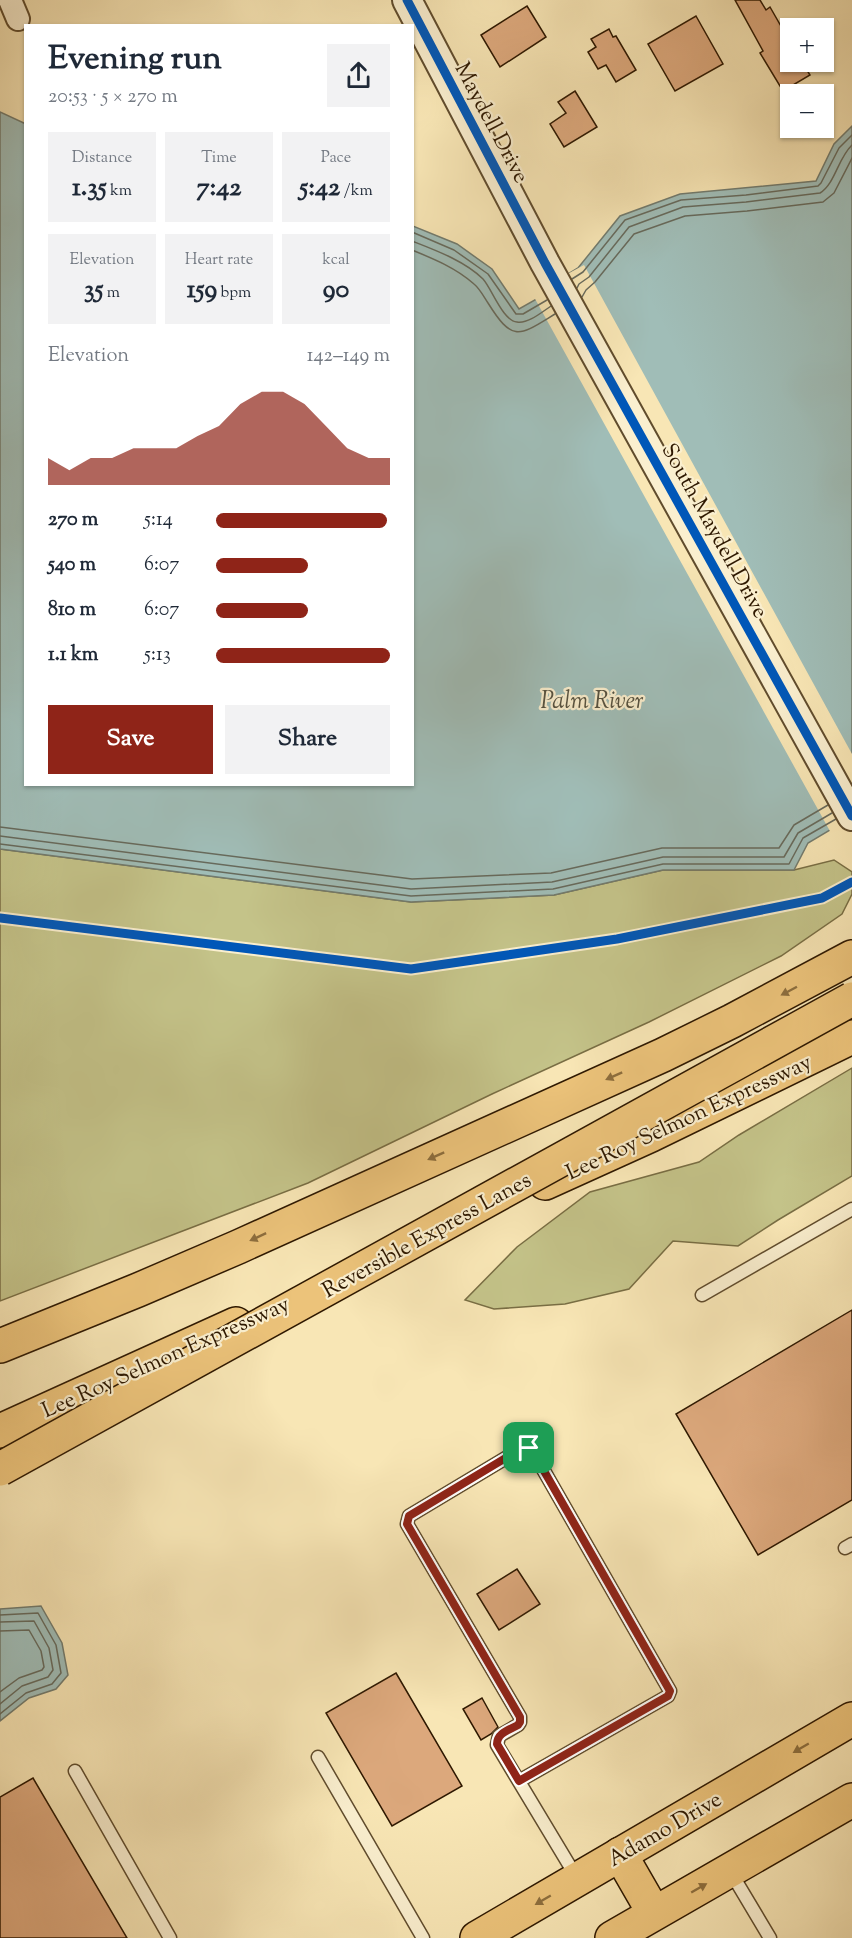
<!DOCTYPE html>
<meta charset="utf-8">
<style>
body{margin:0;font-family:"Sorts Mill Goudy",serif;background:#f2f2f3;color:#1f2937;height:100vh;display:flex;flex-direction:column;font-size:22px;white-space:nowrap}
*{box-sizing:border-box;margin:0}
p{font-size:20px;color:#747a83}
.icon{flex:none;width:33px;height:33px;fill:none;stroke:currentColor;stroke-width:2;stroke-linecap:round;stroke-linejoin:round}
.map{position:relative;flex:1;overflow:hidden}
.panel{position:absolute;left:24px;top:24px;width:390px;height:762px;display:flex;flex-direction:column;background:#fff;border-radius:0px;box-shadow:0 2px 4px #0004}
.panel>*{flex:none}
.tools{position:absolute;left:780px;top:18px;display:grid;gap:12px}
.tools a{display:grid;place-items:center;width:54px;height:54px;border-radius:0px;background:#fff;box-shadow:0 2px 4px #0004;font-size:30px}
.pin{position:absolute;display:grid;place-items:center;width:51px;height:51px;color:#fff;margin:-26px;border-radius:12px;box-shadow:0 3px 9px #0006}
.round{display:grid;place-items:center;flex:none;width:63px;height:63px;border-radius:0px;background:#f2f2f3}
.head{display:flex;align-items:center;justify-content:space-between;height:102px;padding:0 24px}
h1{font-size:33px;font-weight:700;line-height:45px}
.figures{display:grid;grid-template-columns:repeat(3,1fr);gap:9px;height:102px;padding:6px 24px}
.figures div{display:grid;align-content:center;border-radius:0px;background:#f2f2f3;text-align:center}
.figures b{font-size:26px;font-weight:700}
.figures small{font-size:16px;font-weight:400}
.figures p{font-size:16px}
.chart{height:168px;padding:12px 24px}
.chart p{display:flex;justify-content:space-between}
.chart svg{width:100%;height:108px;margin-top:6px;fill:#8f2418;opacity:.7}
.action{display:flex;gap:12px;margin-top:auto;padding:12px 24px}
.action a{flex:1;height:69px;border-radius:0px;background:#8f2418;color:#fff;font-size:24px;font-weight:700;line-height:69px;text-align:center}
.action a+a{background:#f2f2f3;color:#1f2937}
ul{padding:0 24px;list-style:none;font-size:20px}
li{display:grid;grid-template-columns:96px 72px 1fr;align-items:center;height:45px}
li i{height:15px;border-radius:8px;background:#8f2418}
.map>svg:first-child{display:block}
.green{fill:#c4c389;stroke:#796e44;stroke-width:1.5}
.water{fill:#a0bdb7;stroke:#727b6e;stroke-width:1.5}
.pier{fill:#f8e6b5}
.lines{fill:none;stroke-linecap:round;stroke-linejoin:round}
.shore{stroke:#676a5c;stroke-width:1.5}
.building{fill:#dca87c;stroke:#2e1800;stroke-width:1.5}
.service-casing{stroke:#604c2d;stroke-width:15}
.minor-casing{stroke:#604c2d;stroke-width:26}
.tertiary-casing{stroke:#604c2d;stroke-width:32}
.primary-casing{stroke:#2e1800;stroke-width:36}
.motorway-casing{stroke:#2e1800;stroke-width:36}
.service{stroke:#faefcf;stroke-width:12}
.minor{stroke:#faefcf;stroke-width:22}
.tertiary{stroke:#faefcf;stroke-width:28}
.primary{stroke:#ecc37a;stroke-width:33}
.motorway{stroke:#ecc37a;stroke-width:33}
.motorway-bridge-casing{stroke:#2e1800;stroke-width:36;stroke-linecap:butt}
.motorway-bridge{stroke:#ecc37a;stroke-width:33}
.cycleway-casing{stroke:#faefcf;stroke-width:13}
.cycleway{stroke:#0057b8;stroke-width:9}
.oneway{fill:#8d6e3d}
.route-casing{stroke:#fff;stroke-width:12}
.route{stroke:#8f2418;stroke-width:8}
.labels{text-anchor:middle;stroke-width:4.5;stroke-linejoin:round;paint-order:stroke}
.street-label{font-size:22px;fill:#2e1800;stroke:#faefcf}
.water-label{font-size:24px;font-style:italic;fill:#565240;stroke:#faefcf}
</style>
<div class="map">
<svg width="852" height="1938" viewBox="0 0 852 1938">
<rect width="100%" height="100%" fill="#f8e6b5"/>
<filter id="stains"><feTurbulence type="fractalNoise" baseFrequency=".00333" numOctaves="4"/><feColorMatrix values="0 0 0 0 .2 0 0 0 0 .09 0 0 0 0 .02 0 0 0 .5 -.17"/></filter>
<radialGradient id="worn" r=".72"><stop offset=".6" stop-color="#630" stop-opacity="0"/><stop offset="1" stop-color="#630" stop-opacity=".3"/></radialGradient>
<g class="green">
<polygon points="0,849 411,902 554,895 663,870 794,870 834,860 852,872 852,894 842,914 781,956 649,1022 492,1094 308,1183 0,1301"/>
<polygon points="852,1068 852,1176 778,1220 738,1246 673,1241 629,1289 565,1304 494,1309 465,1300 517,1247 590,1192 699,1162 739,1135"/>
</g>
<g class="water">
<polygon points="0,112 26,124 26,784 412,784 413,226 457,244 492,269 519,309 565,283 563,277 578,268 620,216 680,194 816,181 834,144 852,126 852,817 808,843 794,870 663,870 554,895 411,902 0,849"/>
<polygon points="41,1606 62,1643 68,1675 56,1689 29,1698 0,1721 0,1609"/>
</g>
<polygon class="pier" points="584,265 852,754 852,821 831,833 534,297 561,282 560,278"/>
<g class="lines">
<g class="shore">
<polyline points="412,232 454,250 488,274 516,314 523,314 547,300"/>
<path d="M412,241C435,250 465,261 483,279C492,289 503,321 517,322C528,324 542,312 551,306"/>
<path d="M412,250C434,259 456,268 474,284C480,289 484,297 488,303C513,343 519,336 555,314"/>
<polyline points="572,279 583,272 625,220 681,200 746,195 818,186 821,183 839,148 852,135"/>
<path d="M577,288L579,284L589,277L629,227L683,207L746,202L820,193C835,184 838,158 852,145"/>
<polyline points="582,297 586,290 595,282 634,234 685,216 747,211 823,202 834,193 852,158"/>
<polyline points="0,827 412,879 551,873 662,848 779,848 794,825 828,805"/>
<polyline points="0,836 411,889 552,882 663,857 784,857 798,833 832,813"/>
<polyline points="0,844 411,896 553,889 663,864 789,864 803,838 836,819"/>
<polyline points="0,1615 38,1613 56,1645 61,1673 52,1684 26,1693 0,1714"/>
<polyline points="0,1622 34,1621 49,1648 53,1670 48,1677 22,1686 0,1704"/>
<polyline points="0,1631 29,1630 41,1651 44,1667 42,1670 19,1678 0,1692"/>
</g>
</g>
<g class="building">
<polygon points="735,0 760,0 766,10 770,7 790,42 790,62 802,62 810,75 783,91 760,53 763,51"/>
<polygon points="527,6 546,37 500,67 481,35"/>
<polygon points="696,16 723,64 675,91 648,44"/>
<polygon points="609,29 613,37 616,36 636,70 616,82 606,65 598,69 588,52 596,47 591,39"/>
<polygon points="575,91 597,127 564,147 550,124 566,113 558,102"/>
<polygon points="852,1310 852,1500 758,1555 676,1414"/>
<polygon points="517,1569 540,1604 499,1630 477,1594"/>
<polygon points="396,1673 462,1786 392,1826 326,1713"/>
<polygon points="482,1698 498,1727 491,1734 481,1740 463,1709"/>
<polygon points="33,1778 127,1938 0,1938 0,1797"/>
</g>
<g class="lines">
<defs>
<g id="service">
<polyline points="702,1295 852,1209"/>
<polyline points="845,1548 852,1544"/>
<polyline points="318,1757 423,1938"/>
<polyline points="75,1771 170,1938"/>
<polyline points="519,1781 668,1696 670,1691 532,1450 524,1447 409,1516 407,1524 520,1717 520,1722 518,1725 499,1736 497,1745 577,1878"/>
<polyline points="730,1871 770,1938"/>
</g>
<polyline id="minor" points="10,0 18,19"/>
<polyline id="tertiary" points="407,0 545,263 852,816"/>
<g id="primary">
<polyline points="620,1854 654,1913"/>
<polyline points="477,1938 852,1719"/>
<polyline points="612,1938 852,1800"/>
</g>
<g id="motorway">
<polyline points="545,1183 651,1135 852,1037"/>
<polyline points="0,1346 138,1290 238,1247 663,1055 732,1021 852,957"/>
<polyline points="0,1431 236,1324"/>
</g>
</defs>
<use href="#service" class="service-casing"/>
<use href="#minor" class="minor-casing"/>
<use href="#tertiary" class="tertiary-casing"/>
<use href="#primary" class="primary-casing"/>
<use href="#motorway" class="motorway-casing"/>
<use href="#service" class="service"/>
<use href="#minor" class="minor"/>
<use href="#tertiary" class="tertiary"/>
<use href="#primary" class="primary"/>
<use href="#motorway" class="motorway"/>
<defs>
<polyline id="motorway-bridge" points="0,1469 852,999"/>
</defs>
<use href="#motorway-bridge" class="motorway-bridge-casing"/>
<use href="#motorway-bridge" class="motorway-bridge"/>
<defs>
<g id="cycleway">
<polyline points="407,0 545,263 852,816"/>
<polyline points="0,918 411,969 617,939 822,898 852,882"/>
</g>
</defs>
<use href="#cycleway" class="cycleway-casing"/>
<use href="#cycleway" class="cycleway"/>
</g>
<defs><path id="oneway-solid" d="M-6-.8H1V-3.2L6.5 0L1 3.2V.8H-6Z" transform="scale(1.5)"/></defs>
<g class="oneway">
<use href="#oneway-solid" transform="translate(789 991) rotate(152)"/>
<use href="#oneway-solid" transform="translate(614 1076) rotate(156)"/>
<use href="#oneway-solid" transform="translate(436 1156) rotate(156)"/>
<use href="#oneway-solid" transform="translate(258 1237) rotate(155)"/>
<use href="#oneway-solid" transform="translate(801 1748) rotate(150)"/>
<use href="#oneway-solid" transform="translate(699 1888) rotate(-30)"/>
<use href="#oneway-solid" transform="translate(543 1900) rotate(150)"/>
</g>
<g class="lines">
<defs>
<path id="route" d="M524,1447L532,1450L670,1691L668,1696L519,1781L497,1744C497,1733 509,1730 518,1725L520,1722V1717L407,1524L409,1516Z"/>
</defs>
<use href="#route" class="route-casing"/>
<use href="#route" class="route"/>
</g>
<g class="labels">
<g class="street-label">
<text transform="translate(493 122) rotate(62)" y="8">Maydell Drive</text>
<text transform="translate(716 530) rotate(61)" y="8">South Maydell Drive</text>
<text transform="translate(688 1116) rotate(-25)" y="8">Lee Roy Selmon Expressway</text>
<text transform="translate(426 1234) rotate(-29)" y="8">Reversible Express Lanes</text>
<text transform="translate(165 1356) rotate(-24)" y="8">Lee Roy Selmon Expressway</text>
<text transform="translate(664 1828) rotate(-30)" y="8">Adamo Drive</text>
</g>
<g class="water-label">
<text x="592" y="708">Palm River</text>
</g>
</g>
<rect width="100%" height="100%" filter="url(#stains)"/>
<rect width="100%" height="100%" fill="url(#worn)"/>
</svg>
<div class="tools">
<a>+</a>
<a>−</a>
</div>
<div class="pin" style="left:529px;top:1448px;background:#1e9e55"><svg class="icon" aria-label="arrive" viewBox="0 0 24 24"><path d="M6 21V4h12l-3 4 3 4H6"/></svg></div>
<section class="panel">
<div class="head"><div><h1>Evening run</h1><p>20:53 · 5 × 270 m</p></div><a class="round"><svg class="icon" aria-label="share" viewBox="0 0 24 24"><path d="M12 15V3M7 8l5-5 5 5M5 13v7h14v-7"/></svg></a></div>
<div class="figures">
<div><p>Distance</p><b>1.35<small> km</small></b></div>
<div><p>Time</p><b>7:42</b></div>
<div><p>Pace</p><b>5:42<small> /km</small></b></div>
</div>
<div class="figures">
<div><p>Elevation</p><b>35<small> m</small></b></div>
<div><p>Heart rate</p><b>159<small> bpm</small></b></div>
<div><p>kcal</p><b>90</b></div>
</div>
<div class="chart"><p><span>Elevation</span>142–149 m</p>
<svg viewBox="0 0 160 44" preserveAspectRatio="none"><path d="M0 44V33L10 38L20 33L30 33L40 29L50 29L60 29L70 24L80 20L90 11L100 6L110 6L120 11L130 20L140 29L150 33L160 33V44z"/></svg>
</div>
<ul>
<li><b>270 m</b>5:14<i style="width:98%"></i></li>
<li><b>540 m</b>6:07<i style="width:53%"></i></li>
<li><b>810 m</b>6:07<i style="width:53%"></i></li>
<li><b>1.1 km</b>5:13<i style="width:100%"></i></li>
</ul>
<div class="action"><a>Save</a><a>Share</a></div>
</section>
</div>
